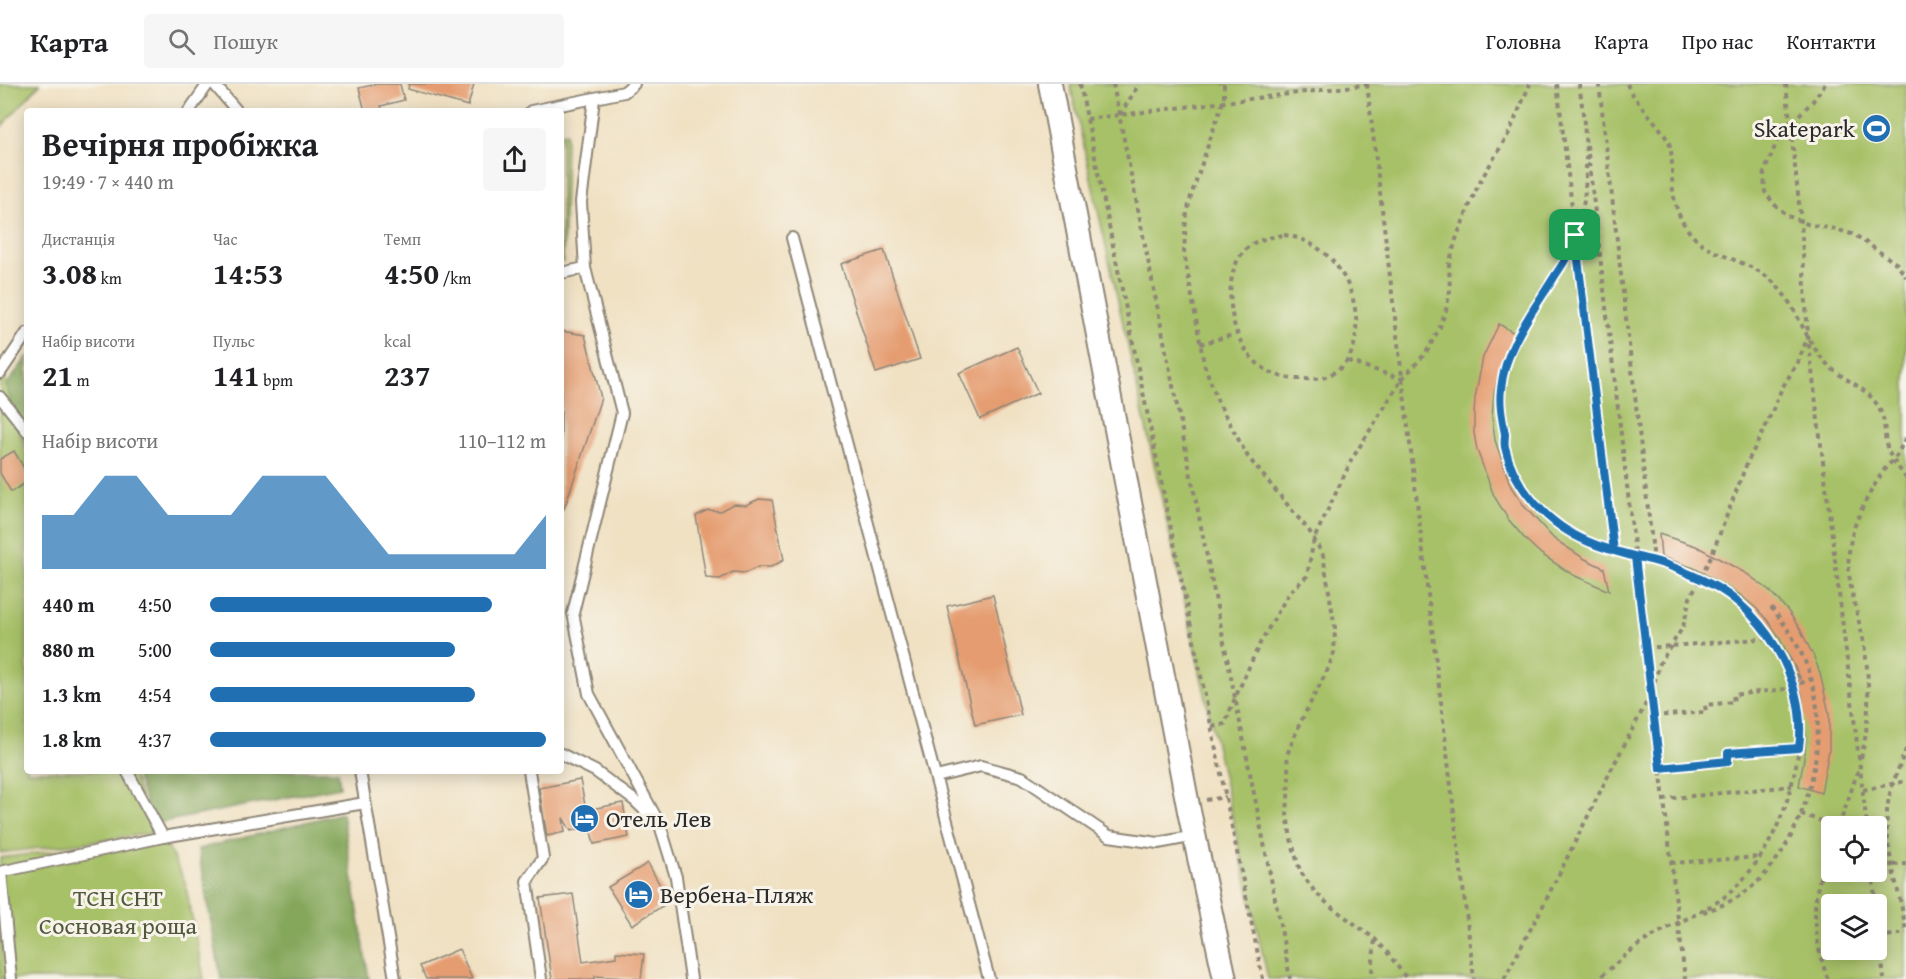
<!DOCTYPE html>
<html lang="uk">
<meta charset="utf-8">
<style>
body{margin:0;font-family:"Gentium Book Plus",serif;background:#f6f6f6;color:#202124;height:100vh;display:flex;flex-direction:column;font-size:22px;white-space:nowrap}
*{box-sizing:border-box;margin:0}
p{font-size:20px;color:#757577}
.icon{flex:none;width:33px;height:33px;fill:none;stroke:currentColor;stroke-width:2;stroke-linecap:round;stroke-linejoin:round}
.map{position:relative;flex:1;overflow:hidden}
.details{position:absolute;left:24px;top:24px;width:540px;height:666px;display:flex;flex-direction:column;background:#fff;border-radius:6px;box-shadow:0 3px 15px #0003}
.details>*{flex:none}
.buttons{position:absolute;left:1821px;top:732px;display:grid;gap:12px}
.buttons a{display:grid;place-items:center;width:66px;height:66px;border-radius:6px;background:#fff;box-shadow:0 3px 15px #0003;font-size:30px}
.pin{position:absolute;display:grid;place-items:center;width:51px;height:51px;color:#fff;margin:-26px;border-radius:12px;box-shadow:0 3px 9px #0006}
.round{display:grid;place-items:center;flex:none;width:63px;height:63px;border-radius:6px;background:#f6f6f6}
.overview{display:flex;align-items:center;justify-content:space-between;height:102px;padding:0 18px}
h1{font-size:33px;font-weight:600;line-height:45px}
.figures{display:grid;grid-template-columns:repeat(3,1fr);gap:9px;height:102px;padding:6px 18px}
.figures div{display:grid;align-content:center}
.figures b{font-size:30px;font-weight:600}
.figures small{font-size:16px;font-weight:400}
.figures p{font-size:16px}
.chart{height:168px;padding:12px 18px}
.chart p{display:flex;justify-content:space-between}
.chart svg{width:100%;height:108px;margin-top:6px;fill:#1f6fb2;opacity:.7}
ul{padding:0 18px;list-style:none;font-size:20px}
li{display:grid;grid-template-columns:96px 72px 1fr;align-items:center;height:45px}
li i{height:15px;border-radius:8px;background:#1f6fb2}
header{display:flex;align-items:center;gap:36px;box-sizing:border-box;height:84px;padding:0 30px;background:#fff;border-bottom:2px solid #e0e0e0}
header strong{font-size:28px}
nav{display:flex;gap:33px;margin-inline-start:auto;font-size:21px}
.search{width:420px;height:54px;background:#f6f6f6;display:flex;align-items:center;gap:15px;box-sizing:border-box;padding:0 21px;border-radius:6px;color:#757577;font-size:22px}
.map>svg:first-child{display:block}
.green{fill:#a7c167;stroke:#697649;stroke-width:1.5;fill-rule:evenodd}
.forest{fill:#85a75c;stroke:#586944;stroke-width:1.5}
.building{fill:#e59c70}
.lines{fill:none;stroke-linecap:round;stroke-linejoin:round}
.service-casing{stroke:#8e8677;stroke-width:14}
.minor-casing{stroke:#8e8677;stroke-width:26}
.path{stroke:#8e8677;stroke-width:4;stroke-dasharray:4.5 4.5;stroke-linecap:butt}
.service{stroke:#fff;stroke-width:10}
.minor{stroke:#fff;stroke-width:22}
.route-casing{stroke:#fff;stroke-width:12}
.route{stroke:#1f6fb2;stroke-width:8}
.labels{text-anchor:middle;stroke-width:6;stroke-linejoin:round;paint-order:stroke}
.poi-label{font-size:24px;fill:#2b2b2b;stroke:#f7f3e8;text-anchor:start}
.park-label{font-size:24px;fill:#50583d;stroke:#f7f3e8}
</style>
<header>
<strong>Карта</strong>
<div class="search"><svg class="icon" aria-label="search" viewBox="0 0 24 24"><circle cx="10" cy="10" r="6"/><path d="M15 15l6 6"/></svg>Пошук</div>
<nav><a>Головна</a><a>Карта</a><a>Про нас</a><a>Контакти</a></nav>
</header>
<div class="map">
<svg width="1906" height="895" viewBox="0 0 1906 895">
<rect width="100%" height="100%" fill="#f7f3e8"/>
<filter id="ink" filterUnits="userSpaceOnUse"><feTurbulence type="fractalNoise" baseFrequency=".0167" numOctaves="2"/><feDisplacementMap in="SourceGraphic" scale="12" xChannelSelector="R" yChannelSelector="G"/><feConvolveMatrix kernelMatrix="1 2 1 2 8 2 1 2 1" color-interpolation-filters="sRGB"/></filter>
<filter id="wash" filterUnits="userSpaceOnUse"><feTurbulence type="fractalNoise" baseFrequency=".008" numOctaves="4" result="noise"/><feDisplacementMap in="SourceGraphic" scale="24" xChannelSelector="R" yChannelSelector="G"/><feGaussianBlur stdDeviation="1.35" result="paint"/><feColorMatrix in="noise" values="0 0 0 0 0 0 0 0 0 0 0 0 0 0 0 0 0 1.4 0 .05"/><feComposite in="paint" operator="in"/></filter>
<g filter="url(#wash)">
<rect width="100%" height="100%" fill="#f0e1c3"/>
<g class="green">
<polygon points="0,0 40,0 0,44"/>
<path d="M1070,0H1906V895H1268ZM1832,742H1876V788H1832ZM1832,820H1876V866H1832Z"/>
<polygon points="566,49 563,178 561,178 561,50"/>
<polygon points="0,275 27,374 27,687 132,687 152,749 105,756 0,769"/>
<polygon points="163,753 185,798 204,895 0,895 0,774"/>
</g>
<g class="forest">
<polygon points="27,273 27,364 6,302"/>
<polygon points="135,687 338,687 340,703 153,740"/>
<polygon points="342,729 369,895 221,895 198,765"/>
</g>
<g id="blocks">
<g class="building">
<polygon points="377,0 400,0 404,16 381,22 383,27 365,27 359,4"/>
<polygon points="409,0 474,0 468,22 408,5"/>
<polygon points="884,166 920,275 876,289 841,180"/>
<polygon points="1499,240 1516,250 1500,286 1494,309 1492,333 1495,356 1511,403 1524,422 1554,455 1585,475 1604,484 1609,507 1573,491 1541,470 1525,455 1508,435 1494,412 1477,366 1474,349 1474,331 1475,314 1483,273"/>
<polygon points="561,247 585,251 601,314 564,425 561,425"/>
<polygon points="1017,263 1038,309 980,335 959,289"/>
<polygon points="14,367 27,389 27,398 11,408 0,389 0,375"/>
<polygon points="759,415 772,416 784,476 771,483 758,483 745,489 733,488 720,495 706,494 696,432 708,426 720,427 733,420 746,421"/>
<polygon points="1659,450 1696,462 1747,490 1769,506 1788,527 1800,545 1814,573 1820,589 1829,629 1829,666 1821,709 1799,702 1805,669 1806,651 1802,611 1797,597 1801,595 1780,555 1769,538 1757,525 1739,510 1694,484 1661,473"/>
<polygon points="993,511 1021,631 975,641 947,522"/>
<polygon points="580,696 586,726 623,719 629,753 594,760 590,743 571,747 563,734 565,748 547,752 539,704"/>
<polygon points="648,779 669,818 632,841 608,803"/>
<polygon points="573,810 583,878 616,873 616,868 644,870 641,895 595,892 595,895 552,895 540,814"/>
<polygon points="459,865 472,895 426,895 420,882"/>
</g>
</g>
</g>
<g filter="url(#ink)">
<use href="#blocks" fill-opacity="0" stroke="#8e8677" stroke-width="1.5"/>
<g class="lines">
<defs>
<g id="service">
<polyline points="214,0 237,27"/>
<polyline points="189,27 208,0"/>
<polyline points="531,27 624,8 634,0"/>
<polyline points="792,154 989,895"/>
<polyline points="585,184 622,329 573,529 589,610 660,741"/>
<polyline points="561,189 585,184 581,118 594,15"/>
<polyline points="0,289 27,249"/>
<polyline points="0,313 27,347"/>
<polyline points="561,670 595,687 634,716 660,741 676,793 691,895"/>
<polyline points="127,687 163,753"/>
<polyline points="360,687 395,895"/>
<polyline points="529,687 543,774 527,797 541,895"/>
<polyline points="936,693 981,682 1022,693 1109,752 1158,759 1195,752"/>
<polyline points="0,788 163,753 365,719"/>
<polyline points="1,788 11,895"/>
</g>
<polyline id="minor" points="1050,0 1189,727 1225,895"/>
</defs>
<use href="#service" class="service-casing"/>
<use href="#minor" class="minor-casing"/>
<g class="path">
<polyline points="1080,0 1263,895"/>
<polyline points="1113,0 1281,845 1290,895"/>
<polyline points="1224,0 1224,14 1191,112 1186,134 1184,168 1204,280 1218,318 1248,373 1310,448 1323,471 1335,544 1334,569 1327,587 1300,639 1287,671 1289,696 1287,731 1291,755 1300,787 1315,808 1329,821 1375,855 1387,868 1407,895"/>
<polyline points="1367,0 1474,895"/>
<polyline points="1557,0 1614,467"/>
<path d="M1579,0C1586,45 1591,101 1578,145C1562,194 1521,230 1506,278C1498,301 1500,325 1504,348C1505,353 1504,359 1506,365C1520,418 1565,452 1616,467C1637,473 1658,477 1678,485C1724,504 1759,529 1782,574C1797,604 1803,636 1798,670C1790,719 1773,764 1738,801C1715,825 1682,835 1653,852C1633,863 1616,880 1598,895"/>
<polyline points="1599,0 1654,477"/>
<path d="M1627,0C1637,22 1658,37 1669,59C1672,67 1672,77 1672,86C1672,108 1674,127 1688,146C1708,174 1747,174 1772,197C1797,220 1804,256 1827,280C1843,297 1867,302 1879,324C1887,339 1883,348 1887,363C1890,374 1900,385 1906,394"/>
<polyline points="1786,0 1801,138 1808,253 1867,742"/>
<polyline points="1825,0 1813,17 1780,50 1764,89 1765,108 1774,120 1788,132 1807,140 1835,145 1855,151 1897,180 1906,193"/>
<polyline points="1120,31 1139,0"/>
<polyline points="1087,35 1371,0"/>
<polyline points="1587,61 1685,895"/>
<path d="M1284,151C1335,158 1365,212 1354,261C1350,277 1340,287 1325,293C1316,296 1307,295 1297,295C1256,293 1234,259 1231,221C1229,199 1232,177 1249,162C1258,155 1273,153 1284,151Z"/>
<polyline points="1200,260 1236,250"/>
<polyline points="1348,277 1402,295"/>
<polyline points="1646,564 1771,554"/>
<polyline points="1781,573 1785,571 1801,599 1811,595"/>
<polyline points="1654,632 1706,628 1705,621 1734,618 1733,611 1795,604"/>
<polyline points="1212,643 1225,640 1235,614 1260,559 1289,509 1307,492 1314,455 1352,375 1402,295 1426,269 1440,243 1446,226 1450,207 1449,180 1457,152 1479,99 1509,49 1530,0"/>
<path d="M1906,665C1899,685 1888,707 1887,728C1884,769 1901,808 1906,848"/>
<path d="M1861,674C1870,638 1870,597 1864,560C1858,528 1844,495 1850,461C1854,434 1871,406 1886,383C1889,379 1893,378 1895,374C1900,367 1902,360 1906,353"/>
<polyline points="1660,684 1728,677 1728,669 1799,664"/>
<polyline points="1863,706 1906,697"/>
<polyline points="1663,715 1792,702"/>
<polyline points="1206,716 1226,713"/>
<polyline points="1801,730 1821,737 1832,747"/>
<polyline points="1839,742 1860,681"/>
<polyline points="1671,779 1760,773"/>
<polyline points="1876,782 1906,780"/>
<polyline points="1872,788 1876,820"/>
<path d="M1703,828C1719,823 1735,816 1748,806C1800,765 1825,679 1816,616C1811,581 1793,550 1771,523"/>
<polyline points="1876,829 1884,895"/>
<polyline points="1879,853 1906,849"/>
<polyline points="1372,888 1375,855"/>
<polyline points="1504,895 1545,818 1610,688 1651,610 1660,579 1683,543 1690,514 1712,470 1747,379 1765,344 1782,304 1798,278 1807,255"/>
<path d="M1828,895C1817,867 1811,832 1818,802C1821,788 1827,775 1832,761"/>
</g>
<use href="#service" class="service"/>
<use href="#minor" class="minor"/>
</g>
</g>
<g class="lines" filter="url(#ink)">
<defs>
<path id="route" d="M1575,151L1614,467L1635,473L1660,684L1728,677V669L1799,664C1803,634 1796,603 1783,576C1766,542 1739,513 1705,497C1686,488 1666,479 1646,475C1627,470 1607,466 1589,458C1550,442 1514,405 1505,363C1504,359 1505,354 1505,350C1502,334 1499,320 1501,305C1505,263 1531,230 1553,195C1557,188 1563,181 1567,172C1570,166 1572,158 1575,151"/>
</defs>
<use href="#route" class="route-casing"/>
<use href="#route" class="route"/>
</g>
<defs>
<symbol id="stadium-disc" viewBox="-11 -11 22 22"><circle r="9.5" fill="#1f6fb2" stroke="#f7f3e8"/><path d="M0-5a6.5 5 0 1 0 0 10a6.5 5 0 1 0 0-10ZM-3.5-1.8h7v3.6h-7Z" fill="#fff"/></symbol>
<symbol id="hotel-disc" viewBox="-11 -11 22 22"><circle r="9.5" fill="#1f6fb2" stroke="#f7f3e8"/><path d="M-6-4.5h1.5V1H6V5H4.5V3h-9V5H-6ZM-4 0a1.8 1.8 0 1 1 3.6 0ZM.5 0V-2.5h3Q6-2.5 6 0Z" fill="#fff"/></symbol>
</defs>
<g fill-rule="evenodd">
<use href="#stadium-disc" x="1860" y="28" width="33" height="33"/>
<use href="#hotel-disc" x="568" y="718" width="33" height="33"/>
<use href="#hotel-disc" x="622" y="794" width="33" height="33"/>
</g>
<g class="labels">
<g class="poi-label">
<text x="1855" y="53" text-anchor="end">Skatepark</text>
<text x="606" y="743">Отель Лев</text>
<text x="660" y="819">Вербена-Пляж</text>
</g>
<g class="park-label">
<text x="118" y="822">ТСН СНТ<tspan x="118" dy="28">Сосновая роща</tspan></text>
</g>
</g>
</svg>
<div class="buttons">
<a><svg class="icon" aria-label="locate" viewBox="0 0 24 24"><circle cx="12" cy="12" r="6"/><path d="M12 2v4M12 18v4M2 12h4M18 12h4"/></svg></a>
<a><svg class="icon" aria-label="layers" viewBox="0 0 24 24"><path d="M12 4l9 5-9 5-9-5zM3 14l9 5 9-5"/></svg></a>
</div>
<div class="pin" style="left:1575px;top:151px;background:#1e9e55"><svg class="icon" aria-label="arrive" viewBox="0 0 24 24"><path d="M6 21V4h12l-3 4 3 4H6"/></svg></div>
<section class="details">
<div class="overview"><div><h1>Вечірня пробіжка</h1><p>19:49 · 7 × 440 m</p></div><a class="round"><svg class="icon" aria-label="share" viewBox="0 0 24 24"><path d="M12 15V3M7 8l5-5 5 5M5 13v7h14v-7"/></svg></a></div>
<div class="figures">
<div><p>Дистанція</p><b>3.08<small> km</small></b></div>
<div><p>Час</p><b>14:53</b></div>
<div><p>Темп</p><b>4:50<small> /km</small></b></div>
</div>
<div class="figures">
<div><p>Набір висоти</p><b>21<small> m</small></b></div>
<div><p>Пульс</p><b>141<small> bpm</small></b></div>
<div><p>kcal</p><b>237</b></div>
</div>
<div class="chart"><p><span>Набір висоти</span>110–112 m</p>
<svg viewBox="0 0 160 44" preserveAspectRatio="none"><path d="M0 44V22L10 22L20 6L30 6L40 22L50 22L60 22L70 6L80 6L90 6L100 22L110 38L120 38L130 38L140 38L150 38L160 22V44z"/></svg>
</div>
<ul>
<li><b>440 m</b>4:50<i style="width:84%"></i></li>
<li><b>880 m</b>5:00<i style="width:73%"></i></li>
<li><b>1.3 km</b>4:54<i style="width:79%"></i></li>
<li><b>1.8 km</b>4:37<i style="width:100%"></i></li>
</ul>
</section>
</div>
